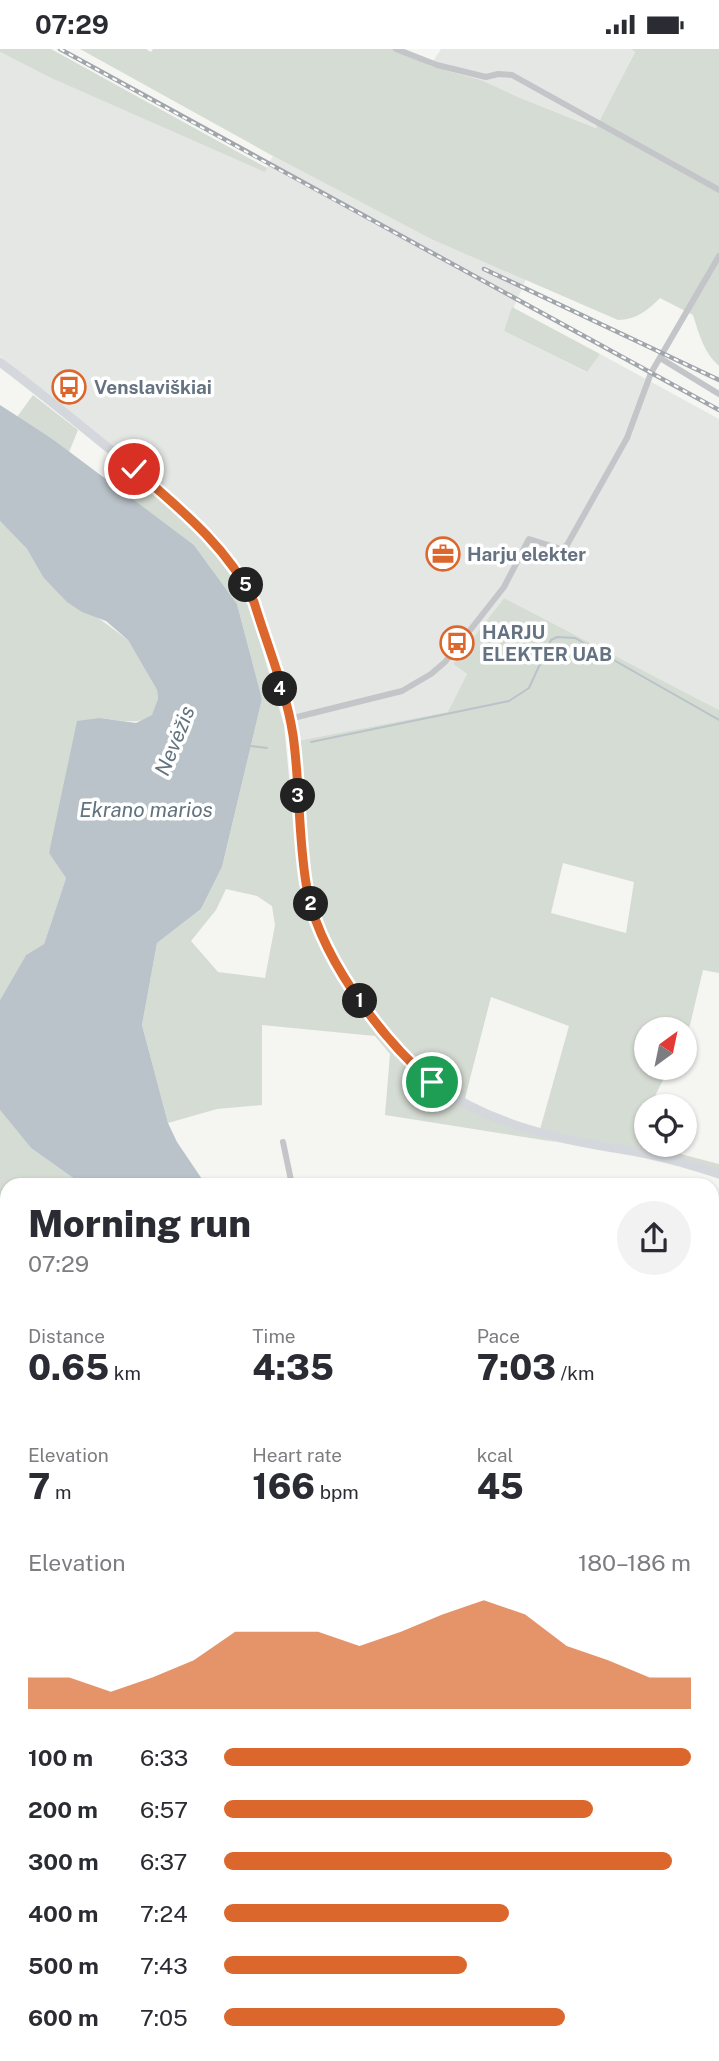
<!DOCTYPE html>
<meta charset="utf-8">
<style>
body{margin:0;font-family:"Public Sans",sans-serif;background:#f2f2f3;color:#2b2b33;height:100vh;display:flex;flex-direction:column;font-size:26px;white-space:nowrap}
*{box-sizing:border-box;margin:0}
p{font-size:23px;color:#7c7c81}
.icon{flex:none;width:38px;height:38px;fill:none;stroke:currentColor;stroke-width:2;stroke-linecap:round;stroke-linejoin:round}
.map{position:relative;flex:1;overflow:hidden}
.side{position:absolute;left:0px;top:1129px;width:719px;height:884px;display:flex;flex-direction:column;background:#fff;border-radius:21px 21px 0 0;box-shadow:0 2px 5px #0004}
.side>*{flex:none}
.needle{width:46px;rotate:33deg}
.tools{position:absolute;left:634px;top:968px;display:grid;gap:14px}
.tools a{display:grid;place-items:center;width:63px;height:63px;border-radius:50%;background:#fff;box-shadow:0 2px 5px #0004;font-size:35px}
.pin{position:absolute;display:grid;place-items:center;width:60px;height:60px;color:#fff;margin:-30px;border:4px solid #fff;border-radius:50%;box-shadow:0 2px 7px #0007}
.km{position:absolute;width:35px;height:35px;margin:-18px;border-radius:50%;background:#222;color:#fff;font-size:19px;line-height:35px;text-align:center}
.round{display:grid;place-items:center;flex:none;width:74px;height:74px;border-radius:37px;background:#f2f2f3}
.summary{display:flex;align-items:center;justify-content:space-between;height:119px;padding:0 28px}
h1{font-size:38px;font-weight:800;line-height:52px}
.figures{display:grid;grid-template-columns:repeat(3,1fr);gap:10px;height:119px;padding:7px 28px}
.figures div{display:grid;align-content:center}
.figures b{font-size:35px;font-weight:800}
.figures small{font-size:19px;font-weight:400}
.figures p{font-size:19px}
.chart{height:196px;padding:14px 28px}
.chart p{display:flex;justify-content:space-between}
.chart svg{width:100%;height:126px;margin-top:7px;fill:#db672c;opacity:.7}
ul{padding:0 28px;list-style:none;font-size:23px}
li{display:grid;grid-template-columns:112px 84px 1fr;align-items:center;height:52px}
li i{height:18px;border-radius:9px;background:#db672c}
.status{display:flex;justify-content:space-between;align-items:center;height:49px;padding:0 35px;background:#fff;direction:ltr}
.status svg{height:19px;fill:currentColor}
.map>svg:first-child{display:block}
.built{fill:#e5e7e5}
.green{fill:#d5dcd3;fill-rule:evenodd}
.water{fill:#bac3c9}
.lines{fill:none;stroke-linecap:round;stroke-linejoin:round}
.stream{stroke:#bac3c9;stroke-width:2}
.street{stroke:#c3c5c9;stroke-width:6}
.secondary{stroke:#d4d8dc;stroke-width:9}
.rail-casing{stroke:#a1a6ac;stroke-width:4.5}
.rail{stroke:#fff;stroke-width:2;stroke-dasharray:5;stroke-linecap:butt}
.route-casing{stroke:#fff;stroke-width:14}
.route{stroke:#db672c;stroke-width:9}
.labels{text-anchor:middle;stroke-width:7;stroke-linejoin:round;paint-order:stroke}
.poi-label{font-size:19px;font-weight:bold;fill:#657281;stroke:#fff;text-anchor:start}
.water-label{font-size:21px;font-style:italic;fill:#61737f;stroke:#fff}
</style>
<div class="status"><b>07:29</b><svg viewBox="0 0 49 12"><path d="M0 12V9h3v3zM5 12V6h3v6zM10 12V3h3v9zM15 12V0h3v12zM26 1h20v11H26zM47 4h2v5h-2z"/></svg></div>
<div class="map">
<svg width="719" height="2012" viewBox="0 0 719 2012">
<rect width="100%" height="100%" fill="#f5f5f2"/>
<g class="built">
<polygon points="441,0 631,0 635,2 597,79 518,48 481,31 430,17"/>
<polygon points="0,3 51,29 265,122 273,107 431,190 526,230 504,282 586,323 600,305 719,370 719,661 504,549 453,615 467,625 449,663 297,692 289,655 261,558 243,523 208,481 142,421 0,307"/>
<polygon points="7,1789 7,1950 0,1948 0,1808"/>
</g>
<g class="green">
<polygon points="0,0 51,0 267,119 265,123 51,29 0,3"/>
<path d="M80,0H146L151,3L153,0H396L423,11L430,17L481,31L518,48L596,79L635,3L631,0H719V317C704,304 699,285 693,266L660,249C648,261 636,271 618,271L431,190L273,107Z"/>
<polygon points="512,258 600,305 587,323 504,282"/>
<polygon points="33,346 78,381 69,403 51,389 17,368"/>
<path d="M134,426L193,479L222,511L233,525L249,555L284,676L296,799L301,833L308,863L333,919L354,952L449,1048L509,1078L556,1093L385,1066L390,1005L375,987L262,976V1056L217,1060L168,1074L142,976L157,894L201,860L222,818L262,650L237,555L194,496L118,440ZM226,840L257,847L272,857L275,876L265,929L218,923L191,892L216,861Z"/>
<path d="M0,472L27,500L43,528L128,591L157,641C164,682 125,672 100,669L49,803L66,829L44,895L26,906L0,951Z"/>
<path d="M504,549L719,661V924L703,921L690,976L684,988V980H646V1018L669,1019L650,1057H646V1067L638,1082L642,1093L646,1096L719,1115V1125L539,1084L569,977L491,948L464,1053L432,1033L367,963L311,857L297,692L448,663L467,625L453,615ZM563,814L634,833L626,884L551,864Z"/>
<polygon points="0,1061 31,1099 83,1136 7,1136 7,1480 0,1477 0,1451 4,1444 0,1412"/>
<polygon points="712,1619 719,1621 719,1753 712,1762"/>
<polygon points="719,1789 719,2012 289,2012 289,2009 329,2006 712,2006 712,1800"/>
</g>
<g class="water">
<polygon points="0,356 51,389 194,496 237,555 262,650 222,818 201,860 157,894 142,976 168,1074 177,1093 206,1136 83,1136 31,1099 0,1061 0,951 26,906 44,895 66,829 49,804 77,672 100,669 136,674 152,666 158,650 157,641 128,591 106,572 82,563 67,553 43,528 27,500 0,472"/>
<polygon points="166,2006 247,2006 248,2012 166,2012"/>
</g>
<g class="lines">
<g class="stream">
<polyline points="311,693 509,652 529,639 551,591 557,588 575,589 719,671"/>
<polyline points="251,697 267,699"/>
</g>
<g class="street">
<polyline points="396,0 437,16 486,28 498,25 512,26 719,141"/>
<polyline points="660,309 719,345"/>
<polyline points="289,670 402,642 431,625 445,613 504,538 529,490 561,500 567,496 627,389 651,324 719,207"/>
<polyline points="283,1093 292,1136"/>
<polyline points="712,1339 719,1339"/>
<polyline points="712,1539 719,1541"/>
<polyline points="712,1900 719,1897"/>
<polyline points="94,2006 94,2012"/>
<polyline points="295,2006 295,2012"/>
<polyline points="316,2012 396,2006"/>
</g>
<g class="secondary">
<path d="M0,313C40,343 78,374 117,406C168,448 225,492 254,553L293,686L306,836C324,908 374,989 433,1034C464,1057 502,1073 538,1083C574,1094 611,1098 647,1105C671,1110 695,1117 719,1125"/>
<polyline points="0,1668 7,1671"/>
</g>
<defs>
<g id="rail">
<path d="M60,0C279,122 500,240 719,361"/>
<polyline points="484,220 719,331"/>
</g>
</defs>
<use href="#rail" class="rail-casing"/>
<use href="#rail" class="rail"/>
</g>
<g class="lines">
<defs>
<path id="route" d="M134,420C179,459 228,498 254,553C267,596 286,641 293,686C300,735 298,785 306,834C316,903 380,988 432,1033"/>
</defs>
<use href="#route" class="route-casing"/>
<use href="#route" class="route"/>
</g>
<defs>
<symbol id="bus-ring" viewBox="-11 -11 22 22"><circle r="9.5" fill="#fff" stroke="#db672c" stroke-width="1.5"/><path d="M-5-6H5V4H4V6H2V4H-2V6H-4V4H-5ZM-3.5-4V0h7V-4ZM-3.5 1.2v1.5H-2V1.2ZM2 1.2v1.5H3.5V1.2Z" fill="#db672c"/></symbol>
<symbol id="office-ring" viewBox="-11 -11 22 22"><circle r="9.5" fill="#fff" stroke="#db672c" stroke-width="1.5"/><path d="M-6-3h4V-5.5h4V-3h4V5H-6ZM-1-4.5V-3h2v-1.5ZM-6 0V1H6V0Z" fill="#db672c"/></symbol>
</defs>
<g fill-rule="evenodd">
<use href="#bus-ring" x="50" y="319" width="38" height="38"/>
<use href="#office-ring" x="424" y="486" width="38" height="38"/>
<use href="#bus-ring" x="438" y="575" width="38" height="38"/>
</g>
<g class="labels">
<g class="poi-label">
<text x="94" y="345">Venslaviškiai</text>
<text x="467" y="512">Harju elekter</text>
<text x="482" y="590">HARJU<tspan x="482" dy="22">ELEKTER UAB</tspan></text>
</g>
<g class="water-label">
<text transform="translate(175 692) rotate(-68)" y="7">Nevėžis</text>
<text x="146" y="768">Ekrano marios</text>
</g>
</g>
</svg>
<div class="tools">
<a><svg class="needle" viewBox="-14 -14 28 28"><path d="M0-13l5 13h-10z" fill="#e53935"/><path d="M0 13l5-13h-10z" fill="#7c7c81"/></svg></a>
<a><svg class="icon" aria-label="locate" viewBox="0 0 24 24"><circle cx="12" cy="12" r="6"/><path d="M12 2v4M12 18v4M2 12h4M18 12h4"/></svg></a>
</div>
<div class="pin" style="left:432px;top:1033px;background:#1e9e55"><svg class="icon" aria-label="arrive" viewBox="0 0 24 24"><path d="M6 21V4h12l-3 4 3 4H6"/></svg></div>
<div class="pin" style="left:134px;top:420px;background:#d93025"><svg class="icon" aria-label="check" viewBox="0 0 24 24"><path d="M5 12l5 5 9-10"/></svg></div>
<b class="km" style="left:360px;top:952px">1</b>
<b class="km" style="left:311px;top:855px">2</b>
<b class="km" style="left:298px;top:747px">3</b>
<b class="km" style="left:280px;top:640px">4</b>
<b class="km" style="left:246px;top:536px">5</b>
<section class="side">
<div class="summary"><div><h1>Morning run</h1><p>07:29</p></div><a class="round"><svg class="icon" aria-label="share" viewBox="0 0 24 24"><path d="M12 15V3M7 8l5-5 5 5M5 13v7h14v-7"/></svg></a></div>
<div class="figures">
<div><p>Distance</p><b>0.65<small> km</small></b></div>
<div><p>Time</p><b>4:35</b></div>
<div><p>Pace</p><b>7:03<small> /km</small></b></div>
</div>
<div class="figures">
<div><p>Elevation</p><b>7<small> m</small></b></div>
<div><p>Heart rate</p><b>166<small> bpm</small></b></div>
<div><p>kcal</p><b>45</b></div>
</div>
<div class="chart"><p><span>Elevation</span>180–186 m</p>
<svg viewBox="0 0 160 44" preserveAspectRatio="none"><path d="M0 44V33L10 33L20 38L30 33L40 27L50 17L60 17L70 17L80 22L90 17L100 11L110 6L120 11L130 22L140 27L150 33L160 33V44z"/></svg>
</div>
<ul>
<li><b>100 m</b>6:33<i style="width:100%"></i></li>
<li><b>200 m</b>6:57<i style="width:79%"></i></li>
<li><b>300 m</b>6:37<i style="width:96%"></i></li>
<li><b>400 m</b>7:24<i style="width:61%"></i></li>
<li><b>500 m</b>7:43<i style="width:52%"></i></li>
<li><b>600 m</b>7:05<i style="width:73%"></i></li>
</ul>
</section>
</div>
